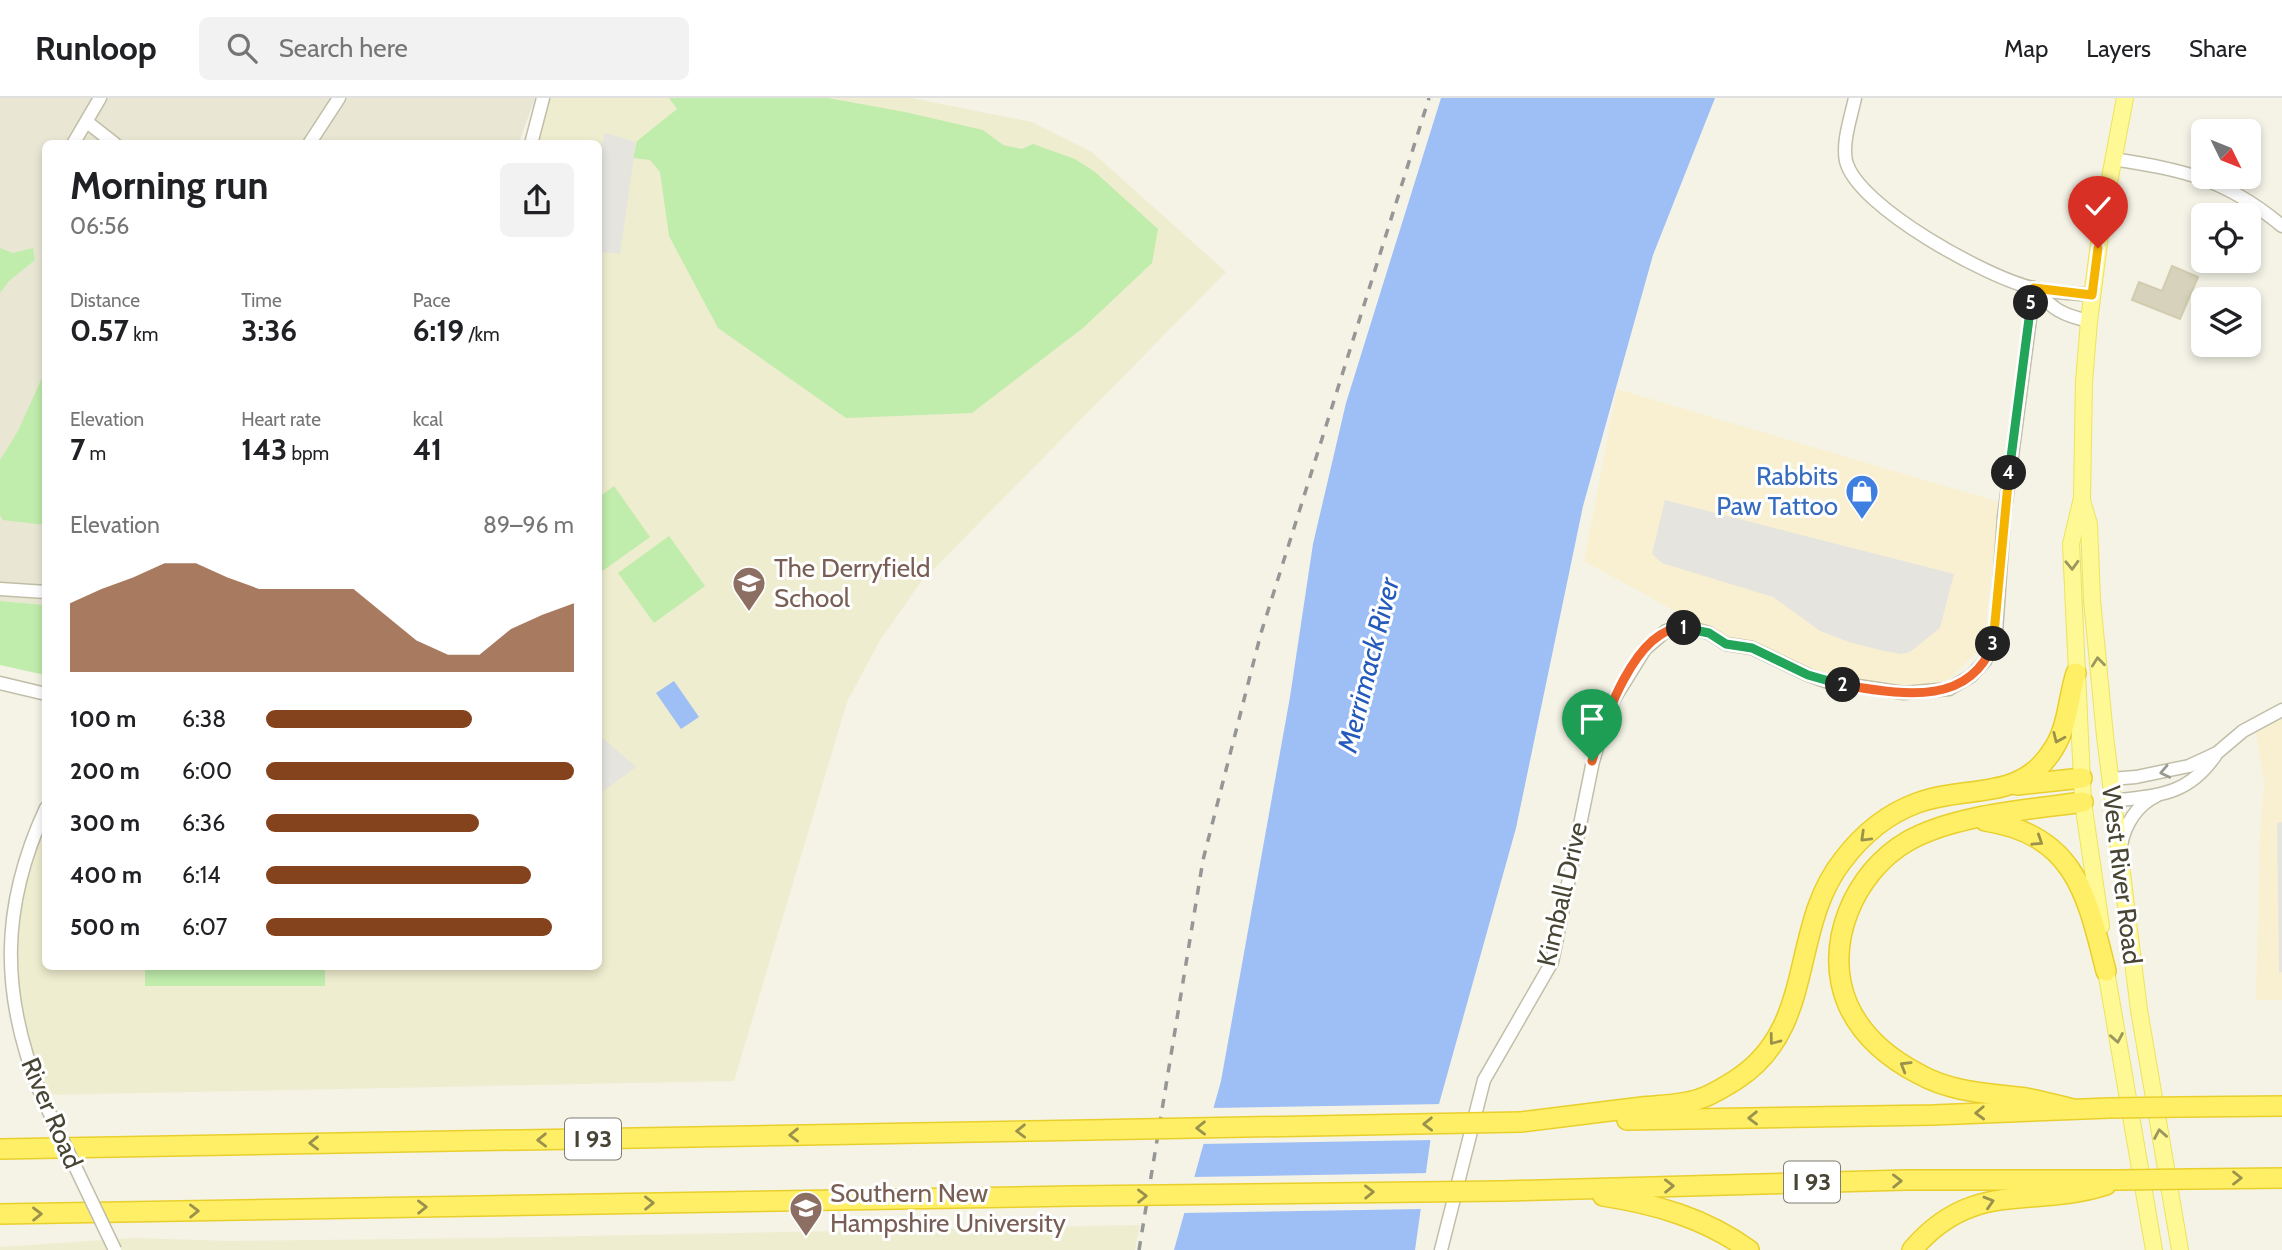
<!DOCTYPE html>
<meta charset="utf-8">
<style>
body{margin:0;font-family:Cabin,sans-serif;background:#f2f2f2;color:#202124;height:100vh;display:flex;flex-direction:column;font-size:26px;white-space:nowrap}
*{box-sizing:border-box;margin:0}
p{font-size:23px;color:#757577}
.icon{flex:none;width:38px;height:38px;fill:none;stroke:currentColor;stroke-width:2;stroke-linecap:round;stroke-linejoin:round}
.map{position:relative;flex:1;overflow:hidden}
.side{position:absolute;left:42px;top:42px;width:560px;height:830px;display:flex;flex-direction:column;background:#fff;border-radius:10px;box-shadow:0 4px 10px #0003}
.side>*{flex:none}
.needle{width:46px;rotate:133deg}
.fabs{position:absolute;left:2191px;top:21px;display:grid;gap:14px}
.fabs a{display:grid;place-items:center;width:70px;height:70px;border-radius:10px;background:#fff;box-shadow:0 4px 10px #0003;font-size:35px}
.pin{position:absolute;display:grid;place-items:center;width:60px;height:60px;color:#fff;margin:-72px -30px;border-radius:50% 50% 50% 0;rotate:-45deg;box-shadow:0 0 7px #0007}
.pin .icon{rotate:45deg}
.km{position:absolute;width:35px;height:35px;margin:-18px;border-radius:50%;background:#222;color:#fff;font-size:19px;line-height:35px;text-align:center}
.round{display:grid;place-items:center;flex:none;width:74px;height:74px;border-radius:10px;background:#f2f2f2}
.headline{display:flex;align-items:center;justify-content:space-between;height:119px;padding:0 28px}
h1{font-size:38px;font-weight:700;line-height:52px}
.stats{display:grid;grid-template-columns:repeat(3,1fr);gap:10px;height:119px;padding:7px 28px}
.stats div{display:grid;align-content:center}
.stats b{font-size:30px;font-weight:700}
.stats small{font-size:19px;font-weight:400}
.stats p{font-size:19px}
.chart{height:196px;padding:14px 28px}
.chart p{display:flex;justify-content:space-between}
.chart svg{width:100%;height:126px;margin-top:7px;fill:#84431c;opacity:.7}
ul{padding:0 28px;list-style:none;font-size:23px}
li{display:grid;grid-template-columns:112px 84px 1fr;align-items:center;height:52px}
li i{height:18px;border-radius:9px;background:#84431c}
header{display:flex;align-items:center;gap:42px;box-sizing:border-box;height:98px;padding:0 35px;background:#fff;border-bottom:2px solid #e0e0e0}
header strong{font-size:33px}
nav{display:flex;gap:38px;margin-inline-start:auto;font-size:24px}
.search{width:490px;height:63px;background:#f2f2f2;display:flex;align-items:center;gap:18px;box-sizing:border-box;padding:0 24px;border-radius:10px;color:#757577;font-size:26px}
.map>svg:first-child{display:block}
.residential{fill:#e9e7d4}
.commercial{fill:#f8f0d0}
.education{fill:#efedcf}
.green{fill:#c0ecac}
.parking{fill:#e5e4df}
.water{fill:#9ebef6}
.pier{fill:#f4f3e6}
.building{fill:#d7d2bb;stroke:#d2ccae;stroke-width:2}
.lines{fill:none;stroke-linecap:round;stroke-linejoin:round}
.minor-casing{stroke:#c1bea8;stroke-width:15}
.major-casing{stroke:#ede35c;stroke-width:18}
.highway-casing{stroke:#e9cf2b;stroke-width:22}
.minor{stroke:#fff;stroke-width:12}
.major{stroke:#fff995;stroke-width:16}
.highway{stroke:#ffef67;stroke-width:19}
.rail{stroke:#969696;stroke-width:3.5;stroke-dasharray:9 9;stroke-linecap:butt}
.minor-bridge-casing{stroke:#c1bea8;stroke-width:15;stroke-linecap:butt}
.highway-bridge-casing{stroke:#e9cf2b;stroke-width:22;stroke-linecap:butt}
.minor-bridge{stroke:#fff;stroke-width:12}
.highway-bridge{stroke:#ffef67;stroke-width:19}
.oneway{stroke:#9a9660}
.oneway2{stroke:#9a924c}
.oneway3{stroke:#9a9990}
.split-1-casing{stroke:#fff;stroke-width:14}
.split-2-casing{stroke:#fff;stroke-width:14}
.split-3-casing{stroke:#fff;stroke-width:14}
.split-4-casing{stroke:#fff;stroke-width:14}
.split-5-casing{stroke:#fff;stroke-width:14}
.split-6-casing{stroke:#fff;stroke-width:14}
.split-1{stroke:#f0652b;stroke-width:9}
.split-2{stroke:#22a559;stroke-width:9}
.split-3{stroke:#f0652b;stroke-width:9}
.split-4{stroke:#f5b400;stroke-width:9}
.split-5{stroke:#22a559;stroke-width:9}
.split-6{stroke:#f5b400;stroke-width:9}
.labels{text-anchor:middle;stroke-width:6;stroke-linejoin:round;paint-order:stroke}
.shield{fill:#fff;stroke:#7f7d72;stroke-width:2}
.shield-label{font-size:24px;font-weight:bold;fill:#484535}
.shop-label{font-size:26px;fill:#366cbe;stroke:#fff;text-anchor:end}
.education-label{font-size:26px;fill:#785e54;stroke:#fff;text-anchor:start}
.street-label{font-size:26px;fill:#484535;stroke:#fff}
.water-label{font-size:28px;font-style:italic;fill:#255abd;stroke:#fff}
</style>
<header>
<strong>Runloop</strong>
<div class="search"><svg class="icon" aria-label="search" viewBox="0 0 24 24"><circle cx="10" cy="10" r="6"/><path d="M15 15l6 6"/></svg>Search here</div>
<nav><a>Map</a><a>Layers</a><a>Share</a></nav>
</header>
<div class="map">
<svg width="2282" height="1152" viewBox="0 0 2282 1152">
<rect width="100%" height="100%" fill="#f4f3e6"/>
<polygon class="residential" points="0,0 535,0 519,45 46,46 45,507 0,503"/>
<g class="commercial">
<polygon points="1617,291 1999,404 1985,533 1976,554 1952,579 1929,590 1827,579 1733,545 1584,463"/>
<polygon points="2282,620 2282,902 2256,902 2260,734 2264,686 2256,635"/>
</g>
<g class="education">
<polygon points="543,0 911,0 1032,24 1092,54 1226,174 920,485 879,544 847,604 734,983 41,997 26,957 11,831 45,710 46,868 598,868 598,46 531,45"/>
<polygon points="1140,1127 1135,1152 0,1152 0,1149 134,1140 229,1143 487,1140"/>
</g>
<g class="green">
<polygon points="669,0 828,0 905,14 983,32 1003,47 1022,51 1033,46 1075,61 1095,74 1158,131 1152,165 1083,230 972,315 846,320 718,230 669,138 660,74 650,62 633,60 637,43 677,11"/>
<polygon points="0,150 13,155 33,150 35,162 9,183 0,195"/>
<polygon points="45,273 45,427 3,422 0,417 0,362 18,333"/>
<polygon points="614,388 650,439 601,474 598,470 599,399"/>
<polygon points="669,438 705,488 654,525 618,475"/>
<polygon points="0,503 45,507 45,577 0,567"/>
<rect x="145" y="868" width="180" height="20"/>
</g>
<g class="parking">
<polygon points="605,35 636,44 620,156 599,154 598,62"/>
<polygon points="1665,402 1954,476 1940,530 1910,554 1901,556 1880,552 1849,544 1820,533 1773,499 1662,465 1652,456"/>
<polygon points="598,636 636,669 599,696 598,696"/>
<polygon points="2282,724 2282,874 2279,875 2277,725"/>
</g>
<g class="water">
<polygon points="1441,0 1715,0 1653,157 1583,408 1516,730 1432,1031 1415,1152 1174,1152 1221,983 1290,599 1313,446 1346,305"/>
<polygon points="674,583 699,619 681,631 656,595"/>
</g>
<g class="pier">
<polygon points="1443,1006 1434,1042 1200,1046 1210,1010"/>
<polygon points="1430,1075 1424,1111 1181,1115 1191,1079"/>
</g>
<polygon class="building" points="2172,168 2198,179 2180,221 2132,202 2139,184 2162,193"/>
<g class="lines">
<defs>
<g id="minor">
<path d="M1855,0C1851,19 1842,44 1846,63C1857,109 1990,181 2033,190C2052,195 2073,195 2092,197"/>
<polyline points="87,24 115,46"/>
<polyline points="73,46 100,0"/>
<polyline points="309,46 339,0"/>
<polyline points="531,46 543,0"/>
<path d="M2113,61C2184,72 2226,81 2282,128"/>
<path d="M2034,190C2052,211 2062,217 2089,223"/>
<polyline points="0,491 46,494"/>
<polyline points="0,585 46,596"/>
<polyline points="2110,681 2136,679 2189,668 2217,655 2243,633 2282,612"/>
<path d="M2113,703C2158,697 2187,698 2215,658"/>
<path d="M2121,747C2125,726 2137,707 2156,698"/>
<path d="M41,997C0,896 0,809 46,710"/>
<polyline points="1441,1152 1484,982 1552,864 1593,663 1609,609 1645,551 1666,533 1690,530 1709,535 1726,546 1752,550 1808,577 1825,583 1904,595 1949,591 1971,578 1985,563 1996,534 2004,419 2034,190"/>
</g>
<g id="major">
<polyline points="2082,403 2089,426 2092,502 2105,638 2139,912 2180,1152"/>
<polyline points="2101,828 2083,704 2071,446 2082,400 2084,284 2089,223 2102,122 2125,0"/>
<polyline points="2104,861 2154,1152"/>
</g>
<g id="highway">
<polyline points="2017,687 2082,680"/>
<path d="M1985,723C2076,737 2087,798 2106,873"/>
<polyline points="2181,1009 2282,1008"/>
<path d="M2073,1011C2057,1007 2042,1003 2026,1000C1989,995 1953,995 1919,976C1890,961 1862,938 1848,907C1822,848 1854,774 1908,743C1957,716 2029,712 2083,704"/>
<polyline points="1627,1022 1933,1017 2109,1010"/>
<path d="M1521,1024C1561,1019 1601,1014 1642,1009C1660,1007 1682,1007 1699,1001C1712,997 1726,988 1737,981C1817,929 1789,830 1843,762C1862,737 1887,716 1917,705C1968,686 2021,705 2054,650C2068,628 2068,600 2076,575"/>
<polyline points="0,1051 1089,1032"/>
<polyline points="2192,1081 2282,1080"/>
<polyline points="1503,1093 1906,1082 2120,1082"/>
<path d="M1603,1098C1655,1106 1705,1120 1749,1152"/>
<polyline points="0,1116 1074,1098"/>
<path d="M1912,1152C1973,1080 2031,1111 2106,1087"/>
</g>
</defs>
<use href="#minor" class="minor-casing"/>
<use href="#major" class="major-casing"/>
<use href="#highway" class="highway-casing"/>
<use href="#minor" class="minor"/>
<use href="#major" class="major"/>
<use href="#highway" class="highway"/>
<polyline class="rail" points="1139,1152 1203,762 1261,535 1429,0"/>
<defs>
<polyline id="minor-bridge" points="41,997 115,1152"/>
<g id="highway-bridge">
<polyline points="2109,1010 2181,1009"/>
<polyline points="1089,1032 1521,1024"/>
<polyline points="2120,1082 2192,1081"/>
<polyline points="1074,1098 1503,1093"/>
</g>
</defs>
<use href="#minor-bridge" class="minor-bridge-casing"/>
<use href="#highway-bridge" class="highway-bridge-casing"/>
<use href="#minor-bridge" class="minor-bridge"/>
<use href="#highway-bridge" class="highway-bridge"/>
</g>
<defs><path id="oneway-chevron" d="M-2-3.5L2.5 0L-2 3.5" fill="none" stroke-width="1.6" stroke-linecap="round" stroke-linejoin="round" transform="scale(1.75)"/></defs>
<g class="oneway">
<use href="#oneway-chevron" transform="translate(2072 467) rotate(88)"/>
<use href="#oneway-chevron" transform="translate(2098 564) rotate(-96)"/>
<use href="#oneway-chevron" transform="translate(2117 940) rotate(80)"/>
<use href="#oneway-chevron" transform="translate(2160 1036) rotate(-100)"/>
</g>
<g class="oneway2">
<use href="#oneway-chevron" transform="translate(2058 640) rotate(114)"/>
<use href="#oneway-chevron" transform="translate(1865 739) rotate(136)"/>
<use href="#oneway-chevron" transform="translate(2038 743) rotate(33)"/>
<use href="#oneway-chevron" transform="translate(1774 942) rotate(127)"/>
<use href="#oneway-chevron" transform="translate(1905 968) rotate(-149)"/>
<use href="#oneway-chevron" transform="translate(1980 1015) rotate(178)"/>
<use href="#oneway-chevron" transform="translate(1753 1020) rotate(179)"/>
<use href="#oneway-chevron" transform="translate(1428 1026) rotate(179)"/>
<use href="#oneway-chevron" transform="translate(1201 1030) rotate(179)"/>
<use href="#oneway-chevron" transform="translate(1021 1033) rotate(179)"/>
<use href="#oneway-chevron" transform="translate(794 1037) rotate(179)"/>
<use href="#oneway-chevron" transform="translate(542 1042) rotate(179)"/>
<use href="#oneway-chevron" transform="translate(314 1045) rotate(179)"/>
<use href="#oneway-chevron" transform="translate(2237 1080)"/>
<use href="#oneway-chevron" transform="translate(1897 1083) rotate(-1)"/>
<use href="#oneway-chevron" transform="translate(1669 1088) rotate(-1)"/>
<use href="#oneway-chevron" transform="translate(1369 1094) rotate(-1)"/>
<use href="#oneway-chevron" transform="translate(1142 1098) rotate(-1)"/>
<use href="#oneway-chevron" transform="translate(1989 1104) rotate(-17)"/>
<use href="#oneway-chevron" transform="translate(649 1105) rotate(-1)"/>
<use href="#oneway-chevron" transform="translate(422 1109) rotate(-1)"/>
<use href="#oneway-chevron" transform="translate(194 1113) rotate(-1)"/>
<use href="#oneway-chevron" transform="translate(37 1116) rotate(-1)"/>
</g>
<use class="oneway3" href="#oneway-chevron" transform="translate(2165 674) rotate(168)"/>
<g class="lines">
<defs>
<path id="split-1" d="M1592,663C1603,625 1635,528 1684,530"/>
<polyline id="split-2" points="1684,530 1709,535 1726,546 1752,550 1808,577 1843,587"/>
<path id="split-3" d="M1843,587C1897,595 1968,611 1993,546"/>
<polyline id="split-4" points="1993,546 2009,375"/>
<polyline id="split-5" points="2009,375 2031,205"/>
<polyline id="split-6" points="2031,205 2034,190 2092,197 2098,150"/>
</defs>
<use href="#split-1" class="split-1-casing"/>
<use href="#split-2" class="split-2-casing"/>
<use href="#split-3" class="split-3-casing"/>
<use href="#split-4" class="split-4-casing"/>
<use href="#split-5" class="split-5-casing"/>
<use href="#split-6" class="split-6-casing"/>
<use href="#split-1" class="split-1"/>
<use href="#split-2" class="split-2"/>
<use href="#split-3" class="split-3"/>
<use href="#split-4" class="split-4"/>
<use href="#split-5" class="split-5"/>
<use href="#split-6" class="split-6"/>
</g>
<defs>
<symbol id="shop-pin" viewBox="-11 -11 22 30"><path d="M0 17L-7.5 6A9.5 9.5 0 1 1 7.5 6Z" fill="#3f7fe0" stroke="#fff"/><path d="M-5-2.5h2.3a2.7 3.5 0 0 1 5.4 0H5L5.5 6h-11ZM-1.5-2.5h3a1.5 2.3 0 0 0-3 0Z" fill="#fff"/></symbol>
<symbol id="school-pin" viewBox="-11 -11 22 30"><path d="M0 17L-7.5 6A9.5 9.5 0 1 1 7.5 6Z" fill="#8d6e63" stroke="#fff"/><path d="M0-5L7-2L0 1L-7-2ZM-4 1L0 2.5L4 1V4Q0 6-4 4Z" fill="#fff"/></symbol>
<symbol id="university-pin" viewBox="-11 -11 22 30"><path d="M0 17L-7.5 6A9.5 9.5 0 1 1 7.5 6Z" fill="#8d6e63" stroke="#fff"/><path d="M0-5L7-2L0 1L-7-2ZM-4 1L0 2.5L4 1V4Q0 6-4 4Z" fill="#fff"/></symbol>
</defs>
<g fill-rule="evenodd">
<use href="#shop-pin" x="1843" y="374" width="38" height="52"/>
<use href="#school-pin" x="730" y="466" width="38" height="52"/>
<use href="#university-pin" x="787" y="1091" width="38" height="52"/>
</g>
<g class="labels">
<g class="shield">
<rect x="565" y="1020.5" width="56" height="41" rx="5"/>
<rect x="1784" y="1063.5" width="56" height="41" rx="5"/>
</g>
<g class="shield-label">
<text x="593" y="1049">I 93</text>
<text x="1812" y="1092">I 93</text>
</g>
<g class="shop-label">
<text x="1838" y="387">Rabbits<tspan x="1838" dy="30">Paw Tattoo</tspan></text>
</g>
<g class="education-label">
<text x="774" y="479">The Derryfield<tspan x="774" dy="30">School</tspan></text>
<text x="830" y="1104">Southern New<tspan x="830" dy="30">Hampshire University</tspan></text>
</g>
<g class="street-label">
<text transform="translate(2122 777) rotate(83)" y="9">West River Road</text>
<text transform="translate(1562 796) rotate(-77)" y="9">Kimball Drive</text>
<text transform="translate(52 1015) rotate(67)" y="9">River Road</text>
</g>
<g class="water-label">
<text transform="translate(1368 567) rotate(-76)" y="10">Merrimack River</text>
</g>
</g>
</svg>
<div class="fabs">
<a><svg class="needle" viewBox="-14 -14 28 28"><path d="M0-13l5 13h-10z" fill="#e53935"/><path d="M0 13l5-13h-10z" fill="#757577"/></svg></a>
<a><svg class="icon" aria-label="locate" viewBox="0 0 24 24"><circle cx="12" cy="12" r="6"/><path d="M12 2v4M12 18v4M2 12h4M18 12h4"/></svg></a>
<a><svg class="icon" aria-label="layers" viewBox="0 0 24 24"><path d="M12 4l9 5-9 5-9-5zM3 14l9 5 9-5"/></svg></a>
</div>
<div class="pin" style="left:1592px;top:663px;background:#1e9e55"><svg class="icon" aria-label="arrive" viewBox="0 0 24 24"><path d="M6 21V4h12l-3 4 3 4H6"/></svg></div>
<div class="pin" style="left:2098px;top:150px;background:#d93025"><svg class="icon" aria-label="check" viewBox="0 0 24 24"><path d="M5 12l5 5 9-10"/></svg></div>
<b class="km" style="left:1684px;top:530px">1</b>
<b class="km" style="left:1843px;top:587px">2</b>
<b class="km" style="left:1993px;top:546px">3</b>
<b class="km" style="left:2009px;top:375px">4</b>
<b class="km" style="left:2031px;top:205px">5</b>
<section class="side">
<div class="headline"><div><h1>Morning run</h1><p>06:56</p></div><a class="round"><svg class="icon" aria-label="share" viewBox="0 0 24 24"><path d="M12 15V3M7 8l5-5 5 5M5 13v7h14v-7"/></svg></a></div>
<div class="stats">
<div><p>Distance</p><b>0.57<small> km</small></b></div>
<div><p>Time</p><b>3:36</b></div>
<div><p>Pace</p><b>6:19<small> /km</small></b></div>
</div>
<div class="stats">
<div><p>Elevation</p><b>7<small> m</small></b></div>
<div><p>Heart rate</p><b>143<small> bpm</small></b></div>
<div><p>kcal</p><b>41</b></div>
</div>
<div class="chart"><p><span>Elevation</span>89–96 m</p>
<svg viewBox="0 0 160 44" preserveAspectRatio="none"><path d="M0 44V20L10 15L20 11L30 6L40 6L50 11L60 15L70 15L80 15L90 15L100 24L110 33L120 38L130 38L140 29L150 24L160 20V44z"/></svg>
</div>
<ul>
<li><b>100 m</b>6:38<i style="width:67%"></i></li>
<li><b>200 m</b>6:00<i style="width:100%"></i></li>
<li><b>300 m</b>6:36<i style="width:69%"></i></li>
<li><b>400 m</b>6:14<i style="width:86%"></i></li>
<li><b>500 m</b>6:07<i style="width:93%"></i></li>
</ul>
</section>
</div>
